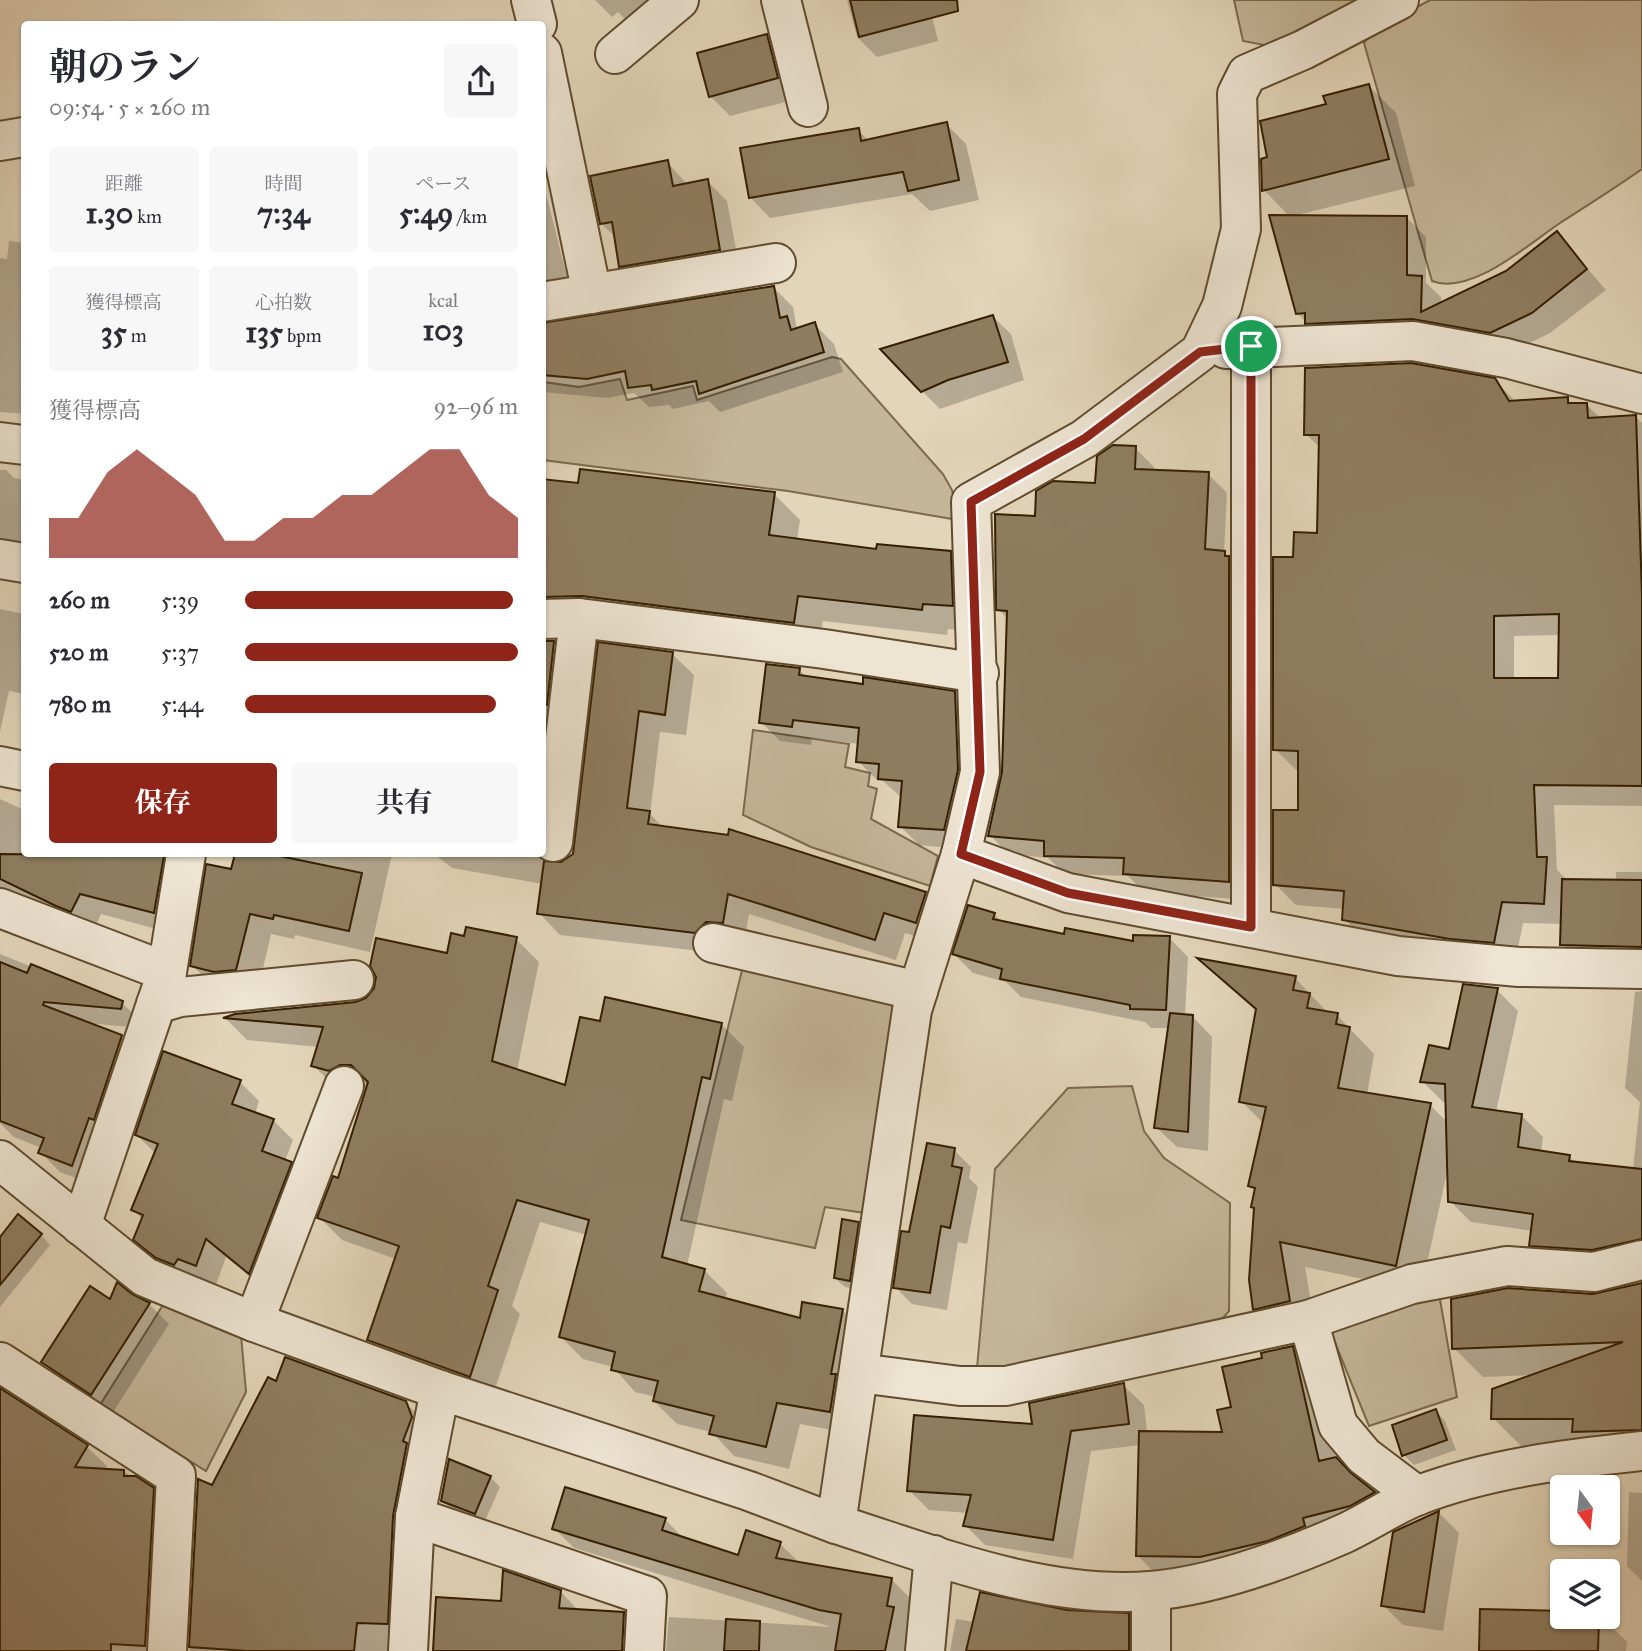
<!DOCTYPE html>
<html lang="ja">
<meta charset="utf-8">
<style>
body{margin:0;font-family:"IM FELL Great Primer","Noto Serif JP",serif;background:#f7f7f7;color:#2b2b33;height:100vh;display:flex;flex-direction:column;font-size:26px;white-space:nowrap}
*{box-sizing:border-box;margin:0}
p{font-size:23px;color:#7c7c81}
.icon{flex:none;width:38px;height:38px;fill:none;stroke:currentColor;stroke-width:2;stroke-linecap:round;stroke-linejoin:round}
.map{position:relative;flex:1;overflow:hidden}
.details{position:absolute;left:21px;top:21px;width:525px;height:836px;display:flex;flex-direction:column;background:#fff;border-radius:7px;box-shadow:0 2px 5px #0004}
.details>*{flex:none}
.needle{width:46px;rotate:165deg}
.controls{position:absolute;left:1550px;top:1475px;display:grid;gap:14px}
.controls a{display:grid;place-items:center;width:70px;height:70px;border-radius:7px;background:#fff;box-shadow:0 2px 5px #0004;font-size:35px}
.pin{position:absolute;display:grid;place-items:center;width:60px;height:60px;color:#fff;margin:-30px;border:4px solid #fff;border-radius:50%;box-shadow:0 2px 7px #0007}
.round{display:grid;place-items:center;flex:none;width:74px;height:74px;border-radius:7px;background:#f7f7f7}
.overview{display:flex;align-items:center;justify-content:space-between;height:119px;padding:0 28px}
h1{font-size:38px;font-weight:700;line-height:52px}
.stats{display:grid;grid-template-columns:repeat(3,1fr);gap:10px;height:119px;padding:7px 28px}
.stats div{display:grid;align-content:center;border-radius:7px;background:#f7f7f7;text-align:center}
.stats b{font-size:30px;font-weight:700}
.stats small{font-size:19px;font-weight:400}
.stats p{font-size:19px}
.chart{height:196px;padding:14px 28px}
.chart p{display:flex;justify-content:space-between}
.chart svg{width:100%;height:126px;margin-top:7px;fill:#8f2418;opacity:.7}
.primary-button{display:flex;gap:14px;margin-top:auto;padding:14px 28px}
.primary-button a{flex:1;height:80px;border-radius:7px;background:#8f2418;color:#fff;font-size:28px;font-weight:700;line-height:80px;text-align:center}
.primary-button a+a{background:#f7f7f7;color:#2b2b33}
ul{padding:0 28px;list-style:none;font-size:23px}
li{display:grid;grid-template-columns:112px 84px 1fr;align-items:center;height:52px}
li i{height:18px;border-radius:9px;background:#8f2418}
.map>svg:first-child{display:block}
.green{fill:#c5b69a;stroke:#7d6a4d;stroke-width:2}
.shadow{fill:#0003;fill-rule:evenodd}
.building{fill:#8f7d61;stroke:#351e00;stroke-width:2;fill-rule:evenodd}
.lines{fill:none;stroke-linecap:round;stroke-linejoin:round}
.minor-casing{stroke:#604c2e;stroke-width:42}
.tertiary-casing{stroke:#604c2e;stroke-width:42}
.minor{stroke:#ede4d2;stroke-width:38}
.tertiary{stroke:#ede4d2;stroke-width:38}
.route-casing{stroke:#fff;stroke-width:14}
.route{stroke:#8f2418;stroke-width:9}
</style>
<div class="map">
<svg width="1642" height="1651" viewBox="0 0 1642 1651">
<rect width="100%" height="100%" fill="#e3d5ba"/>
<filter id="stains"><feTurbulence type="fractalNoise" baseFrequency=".00286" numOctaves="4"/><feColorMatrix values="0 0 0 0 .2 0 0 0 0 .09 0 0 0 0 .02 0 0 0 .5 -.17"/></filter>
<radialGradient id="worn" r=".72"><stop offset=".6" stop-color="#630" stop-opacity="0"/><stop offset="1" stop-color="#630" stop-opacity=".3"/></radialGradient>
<g class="green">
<polygon points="1234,0 1368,0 1269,46 1243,41"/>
<path d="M1430,0H1642V169C1615,188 1588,205 1560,223C1529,244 1471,296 1432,281L1364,43L1374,30Z"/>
<polygon points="832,357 841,359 943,474 952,490 958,520 788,491 543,460 543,382 579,387 620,379 627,400 693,386 697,400"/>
<polygon points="753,730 849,744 845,767 870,773 868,786 877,789 871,819 938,856 930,886 811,847 743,815"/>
<polygon points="744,962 895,1004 872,1214 825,1207 815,1248 681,1220"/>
<polygon points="1132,1086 1144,1131 1164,1158 1230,1203 1229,1311 1216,1326 976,1379 995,1169 1068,1088"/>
<polygon points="1438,1288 1457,1397 1369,1426 1329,1328"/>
<polygon points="163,1305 241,1335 246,1392 206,1471 100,1405"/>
</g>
<g class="shadow">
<polygon points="595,0 661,0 637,31 618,12 612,17"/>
<polygon points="847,0 928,0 938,41 877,57 857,37"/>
<polygon points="767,36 787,56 797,99 730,116 710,96"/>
<polygon points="1369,86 1396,113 1415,186 1297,215 1406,217 1426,237 1426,283 1441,297 1441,304 1507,273 1557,233 1606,290 1550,333 1511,352 1327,343 1297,313 1290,217 1264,190 1269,158 1328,105"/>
<polygon points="946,124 966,144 979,200 930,211 912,194 770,218 750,197 858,130 869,141"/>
<polygon points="667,162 688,185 707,181 727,201 740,270 641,286 621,266 616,238 601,223"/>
<polygon points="542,178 572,297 542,311"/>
<polygon points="9,241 24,243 24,414 0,412 0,258 7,259"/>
<polygon points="773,287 793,307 797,330 814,324 834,344 843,372 720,412 709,401 673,409 669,405 649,407 634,393 607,398 542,392 542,325"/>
<polygon points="993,317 1011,334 1024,380 940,409 922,391"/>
<path d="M1494,380L1516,402L1567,399L1573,405L1586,404L1601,419L1636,417L1642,423V806L1554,805L1557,870L1568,881H1616V872H1642V967L1583,965L1562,944L1563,924L1523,923L1515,963L1365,940L1344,919L1345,909L1296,905L1275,884L1300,812V770H1296L1275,749L1295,558L1319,534L1321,449L1306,434ZM1561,635L1560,680L1514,679V636Z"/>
<polygon points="1135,448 1154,467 1154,471 1208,474 1227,493 1224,552 1243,571 1247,900 1144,892 1128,876 1065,874 1048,858 1008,854 990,835 1004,772 1008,619 998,609 1037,518 1097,485"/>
<polygon points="0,470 6,470 14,478 24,480 24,559 0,562"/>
<polygon points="542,481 580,485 774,494 800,520 797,541 878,551 950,552 976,578 978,631 948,629 947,635 823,621 819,648 542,613"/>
<polygon points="0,609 24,614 24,694 9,691 0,732"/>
<polygon points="542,641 554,642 574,663 567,724 542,721"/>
<polygon points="600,644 672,654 694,675 686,735 660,732 650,814 664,828 925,893 947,915 938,943 905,933 896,960 749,914 744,944 717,953 560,935 539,913 543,884 452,868 434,854 542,854 555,834 554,865 563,863 572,856 576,845"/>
<polygon points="799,670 808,678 954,693 974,712 960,849 919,845 900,826 902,798 883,781 877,780 858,761 859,744 812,738 811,745 780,741 761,722"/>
<polygon points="0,799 24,810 24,854 170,854 175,934 101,914 93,932 0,897"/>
<polygon points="236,854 392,854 370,952 295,935 294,939 271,934 258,990 214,987 192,965 233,871"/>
<polygon points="994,914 1003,923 1065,936 1135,943 1169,938 1188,957 1185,1016 1192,1016 1212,1037 1208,1151 1177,1147 1156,1127 1170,1028 1151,1028 1145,1022 1021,997 1006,982 973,973 954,954"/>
<polygon points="516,939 539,962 517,1071 566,1087 601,1023 721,1024 744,1047 732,1101 724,1099 687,1266 704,1270 727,1293 725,1300 801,1320 842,1310 865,1333 853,1434 800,1424 789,1469 734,1456 712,1432 677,1424 654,1401 656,1397 635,1392 613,1367 583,1359 561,1337 587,1235 540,1222 512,1306 520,1314 492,1398 392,1362 369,1340 396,1259 342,1240 319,1217 339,1180 368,1087 352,1093 336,1088 313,1065 319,1047 247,1040 226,1019 357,1003 449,955"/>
<polygon points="0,954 122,1003 142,1022 141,1028 87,1023 121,1037 141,1056 92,1184 60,1172 40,1152 42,1148 14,1137 0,1123"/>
<polygon points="1202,961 1295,978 1328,1013 1337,1015 1374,1054 1367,1095 1430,1105 1448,1123 1447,1103 1443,1102 1422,1081 1450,1051 1497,990 1518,1011 1496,1112 1522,1116 1543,1137 1541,1153 1569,1157 1577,1164 1633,1170 1640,1102 1625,1088 1635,992 1642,991 1642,1263 1552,1266 1531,1245 1533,1231 1471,1222 1450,1201 1448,1168 1421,1291 1305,1267 1315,1327 1281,1334 1255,1309 1256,1210 1253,1207 1256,1192 1250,1186 1264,1124 1241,1101 1257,1012"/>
<polygon points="240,1082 259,1101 255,1114 273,1120 293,1140 285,1161 311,1183 269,1292 226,1257 216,1285 198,1278 194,1284 178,1277 136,1239 143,1220 134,1210 156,1154 137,1135"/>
<polygon points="954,1150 971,1167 969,1178 978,1187 967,1244 958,1242 947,1310 912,1304 895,1287 911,1234"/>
<polygon points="858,1224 867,1234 859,1290 845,1287 835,1278"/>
<polygon points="41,1235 50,1245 0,1307 0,1240"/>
<polygon points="1642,1284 1642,1459 1591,1448 1522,1447 1493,1418 1533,1375 1483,1377 1454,1348 1593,1296"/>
<polygon points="111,1301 149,1304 169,1324 112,1414 63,1382 43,1362"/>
<polygon points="1292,1348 1316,1371 1336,1459 1397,1516 1161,1579 1137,1555 1140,1445 1091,1451 1073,1559 985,1545 965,1525 968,1513 929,1510 909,1490 1123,1385 1144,1405 1147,1432 1225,1434 1233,1409 1264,1359"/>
<polygon points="277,1383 405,1402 425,1423 407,1643 389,1642 388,1651 190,1651 199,1481 213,1488"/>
<polygon points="0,1389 87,1447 107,1466 105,1470 123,1471 152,1489 173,1509 165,1651 0,1651"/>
<polygon points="1436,1411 1445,1421 1456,1450 1414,1465 1404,1455 1394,1426"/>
<polygon points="490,1477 500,1487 484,1523 452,1510 442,1500"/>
<polygon points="1629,1492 1642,1493 1642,1581 1627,1566"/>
<polygon points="1439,1513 1459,1533 1443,1631 1403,1625 1383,1605 1394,1533"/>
<polygon points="665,1519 685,1540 739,1557 747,1532 780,1544 801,1564 891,1579 911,1599 907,1622 913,1628 908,1651 666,1651 669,1617 831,1627 574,1548 554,1528"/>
<polygon points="560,1591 579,1611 623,1614 643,1634 643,1651 435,1651 502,1602"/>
<polygon points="1066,1612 1128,1615 1151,1637 1151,1651 950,1651 956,1619 974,1622"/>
<polygon points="1563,1617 1602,1617 1627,1642 1626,1651 1481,1651"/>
</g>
<g class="building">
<polygon points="850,0 957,0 958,11 859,37"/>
<polygon points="767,34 778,78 709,97 697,53"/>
<polygon points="1369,84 1389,159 1262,191 1261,159 1267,157 1260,121 1326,104 1323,96"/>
<polygon points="947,122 959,180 908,191 903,172 749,198 740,148 859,128 861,141"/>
<polygon points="668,160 673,186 708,179 720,250 619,267 612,222 600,224 590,176"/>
<polygon points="1269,215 1407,216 1407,275 1422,276 1421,312 1506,271 1557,231 1587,269 1532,313 1490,333 1412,319 1305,324 1305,313 1296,314"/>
<polygon points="774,286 780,318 787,316 791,330 815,322 824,352 699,394 696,381 652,390 651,385 628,388 625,371 587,379 542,375 542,323"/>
<polygon points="993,315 1008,362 948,380 921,392 880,349"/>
<path d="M1411,363L1495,378L1509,401L1568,397V403H1587L1588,418L1636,415L1642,595V786L1534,785L1537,857H1547L1544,904L1502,902L1494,943L1450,939L1342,920L1344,891L1273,885V810H1298V751L1273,750V557H1293L1294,532L1317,533L1319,435H1304L1305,368ZM1559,614L1558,678H1494V616Z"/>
<polygon points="1113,445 1136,446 1135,469 1209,472 1205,549 1225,551 1225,556 1229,556 1229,882 1123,874 1124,858 1044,856 1044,841 988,836 1002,772 1007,611 996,610 995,514 1035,516 1036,491 1053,481 1095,483 1097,456"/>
<polygon points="580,469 775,492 769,535 876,549 877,544 951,551 953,606 923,604 922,610 798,596 794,623 582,596 542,597 542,479 578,483"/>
<polygon points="542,641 554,641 547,705 542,704"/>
<polygon points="598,642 673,652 665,715 639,711 627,808 650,811 648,824 728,835 729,829 926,892 916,923 884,913 875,940 728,894 723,923 706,922 695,933 537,914 544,861 561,862 573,854"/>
<polygon points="766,664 800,668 799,675 863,684 863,677 955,691 958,770 944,830 898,827 902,781 878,779 879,764 856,762 859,728 793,720 792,727 759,723"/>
<polygon points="0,854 164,856 154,913 80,894 71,912 56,906 0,879"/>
<polygon points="235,854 270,854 362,873 349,931 274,915 273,919 250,914 236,970 214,972 190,966 206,864 231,869"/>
<polygon points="1562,879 1642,880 1642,947 1560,945"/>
<polygon points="968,905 995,913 993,919 1064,934 1065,928 1133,941 1133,935 1170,936 1166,1010 1130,1009 1130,1005 1000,979 1002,969 952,954"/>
<polygon points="466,927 517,937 492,1061 565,1085 580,1017 600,1021 605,997 722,1023 710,1079 702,1077 662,1257 705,1269 699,1291 800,1318 802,1302 843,1309 831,1374 836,1374 830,1412 777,1403 766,1447 709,1434 714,1416 653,1401 658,1381 611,1370 615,1352 559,1337 589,1220 517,1200 488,1286 498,1290 470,1377 367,1340 399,1246 317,1218 333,1176 338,1178 368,1082 351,1065 340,1065 329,1071 311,1066 323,1027 223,1018 235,1014 356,1002 366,998 374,988 376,977 370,966 376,938 447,953 451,933 464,936"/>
<polygon points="1197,958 1296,976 1293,990 1310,993 1307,1008 1338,1013 1336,1024 1350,1027 1338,1088 1431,1103 1396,1266 1280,1242 1290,1301 1253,1310 1249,1280 1254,1208 1251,1207 1255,1188 1248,1186 1266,1107 1239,1102 1256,1009"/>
<polygon points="0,962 27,973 31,964 123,1001 121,1009 44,1002 43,1005 122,1035 94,1120 89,1118 72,1166 38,1153 44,1138 0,1121"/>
<polygon points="1463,984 1498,988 1472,1107 1522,1114 1518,1147 1570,1155 1569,1161 1642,1169 1642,1239 1592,1250 1529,1246 1533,1214 1448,1202 1445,1084 1420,1082 1429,1045 1449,1049"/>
<polygon points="1170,1013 1193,1015 1188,1132 1154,1128"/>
<polygon points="163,1051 241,1080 232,1104 274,1119 262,1151 292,1162 249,1274 206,1239 196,1266 178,1259 174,1265 156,1258 133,1240 143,1215 131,1210 158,1144 135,1135"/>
<polygon points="927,1143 955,1148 952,1166 962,1168 950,1228 941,1226 930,1293 893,1288 901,1231 909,1232"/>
<polygon points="18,1214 42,1234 0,1285 0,1237"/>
<polygon points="842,1219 859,1222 850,1281 834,1278"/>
<polygon points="117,1282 132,1294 150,1303 91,1395 41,1362 90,1286 110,1299"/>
<polygon points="1642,1283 1642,1430 1572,1432 1573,1419 1491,1419 1492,1389 1623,1342 1452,1349 1451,1299 1508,1288 1593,1294"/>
<polygon points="1293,1346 1319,1461 1336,1457 1351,1473 1375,1492 1350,1506 1303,1518 1305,1526 1268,1541 1200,1557 1136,1556 1139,1431 1222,1432 1217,1410 1231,1407 1222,1367 1262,1358 1261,1353"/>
<polygon points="285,1357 406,1401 412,1417 403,1441 407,1443 393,1516 388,1624 357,1623 354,1651 248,1651 189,1647 198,1479 212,1485 268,1377 276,1381"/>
<polygon points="1124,1383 1129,1424 1071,1431 1053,1540 963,1526 971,1495 907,1491 914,1415 1032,1424 1029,1403"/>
<polygon points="0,1388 88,1445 75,1467 124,1470 124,1476 136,1476 154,1488 145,1646 111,1644 111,1651 0,1651"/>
<polygon points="1436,1409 1447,1440 1402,1456 1392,1425"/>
<polygon points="449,1459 491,1476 475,1514 441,1501"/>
<polygon points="565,1487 666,1518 662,1530 738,1555 746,1530 781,1542 776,1558 892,1578 887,1606 894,1607 885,1651 835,1651 841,1614 819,1610 552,1529"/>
<polygon points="1439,1511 1424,1612 1381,1606 1393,1532"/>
<polygon points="503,1570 561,1590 559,1608 624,1612 622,1651 433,1651 436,1597 501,1601"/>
<polygon points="980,1592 1067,1610 1129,1613 1129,1651 966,1651"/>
<polygon points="1480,1609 1563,1611 1563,1617 1599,1617 1598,1651 1479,1651"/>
<polygon points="726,1619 760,1621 759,1651 724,1651"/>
</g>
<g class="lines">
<defs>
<g id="minor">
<polyline points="531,0 537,24"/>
<polyline points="781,0 808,107"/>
<polyline points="542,53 592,294"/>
<polyline points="615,54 679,0"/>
<polyline points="0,141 24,137"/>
<polyline points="542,302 776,263"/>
<polyline points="1226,349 1413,341 1506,358 1642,394"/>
<polyline points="0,442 24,445"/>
<polyline points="0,559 24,563"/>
<polyline points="542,619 579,618 824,649 979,673"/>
<polyline points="0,766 24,771"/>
<polyline points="553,842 579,618"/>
<polyline points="961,854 1068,893 1398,956 1519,967 1642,969"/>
<polyline points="0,908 167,972 186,854"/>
<polyline points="1251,927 1251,346"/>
<polyline points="713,943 918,991"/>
<polyline points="156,1004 180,997 354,980"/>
<polyline points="0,1160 145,1277 254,1322 440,1390 749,1491 836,1524 912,1010 961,854 980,772 971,502 1084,439 1200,352 1222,306 1241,229 1237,94 1247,74 1303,50 1399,0"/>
<polyline points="81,1226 167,972"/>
<polyline points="1308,1320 1338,1425 1364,1456 1417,1496"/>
<polyline points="254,1322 344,1086"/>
<polyline points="0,1362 176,1476 167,1651"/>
<polyline points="859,1373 960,1386 1006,1386 1308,1320 1412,1284 1507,1266 1594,1272 1642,1260"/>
<polyline points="415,1517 647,1596 644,1651"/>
<polyline points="1151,1591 1151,1651"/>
<polyline points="408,1651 415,1517 440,1390"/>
</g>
<g id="tertiary">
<path d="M836,1524C937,1556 1043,1599 1150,1591C1213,1586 1286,1559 1343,1534C1369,1522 1393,1505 1419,1495C1490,1468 1567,1459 1642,1451"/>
<polyline points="925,1651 934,1555"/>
</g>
</defs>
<use href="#minor" class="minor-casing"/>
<use href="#tertiary" class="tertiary-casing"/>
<use href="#minor" class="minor"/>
<use href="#tertiary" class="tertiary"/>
</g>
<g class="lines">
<defs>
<polygon id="route" points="1251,346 1251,927 1068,893 961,854 980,772 971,502 1084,439 1200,352"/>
</defs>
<use href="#route" class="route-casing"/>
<use href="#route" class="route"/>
</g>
<rect width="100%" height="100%" filter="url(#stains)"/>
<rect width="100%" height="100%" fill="url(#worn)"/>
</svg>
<div class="controls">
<a><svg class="needle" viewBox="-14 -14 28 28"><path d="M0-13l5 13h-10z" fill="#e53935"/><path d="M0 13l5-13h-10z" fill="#7c7c81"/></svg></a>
<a><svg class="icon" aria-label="layers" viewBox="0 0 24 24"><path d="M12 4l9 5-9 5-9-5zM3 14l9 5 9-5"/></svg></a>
</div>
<div class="pin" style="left:1251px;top:346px;background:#1e9e55"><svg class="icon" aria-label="arrive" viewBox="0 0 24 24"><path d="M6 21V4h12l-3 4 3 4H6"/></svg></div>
<section class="details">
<div class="overview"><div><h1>朝のラン</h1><p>09:54 · 5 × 260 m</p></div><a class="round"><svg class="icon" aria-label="share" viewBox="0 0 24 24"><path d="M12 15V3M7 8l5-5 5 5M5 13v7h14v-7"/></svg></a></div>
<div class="stats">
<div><p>距離</p><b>1.30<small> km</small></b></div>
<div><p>時間</p><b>7:34</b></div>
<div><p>ペース</p><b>5:49<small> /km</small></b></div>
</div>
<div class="stats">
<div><p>獲得標高</p><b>35<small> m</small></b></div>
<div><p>心拍数</p><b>135<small> bpm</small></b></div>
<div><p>kcal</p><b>103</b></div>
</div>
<div class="chart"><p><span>獲得標高</span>92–96 m</p>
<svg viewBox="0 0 160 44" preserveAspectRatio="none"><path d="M0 44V30L10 30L20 14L30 6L40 14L50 22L60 38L70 38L80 30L90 30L100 22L110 22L120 14L130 6L140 6L150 22L160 30V44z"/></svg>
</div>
<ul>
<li><b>260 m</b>5:39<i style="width:98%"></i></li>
<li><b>520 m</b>5:37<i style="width:100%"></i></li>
<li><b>780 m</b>5:44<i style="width:92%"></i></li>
</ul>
<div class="primary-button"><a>保存</a><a>共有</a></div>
</section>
</div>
